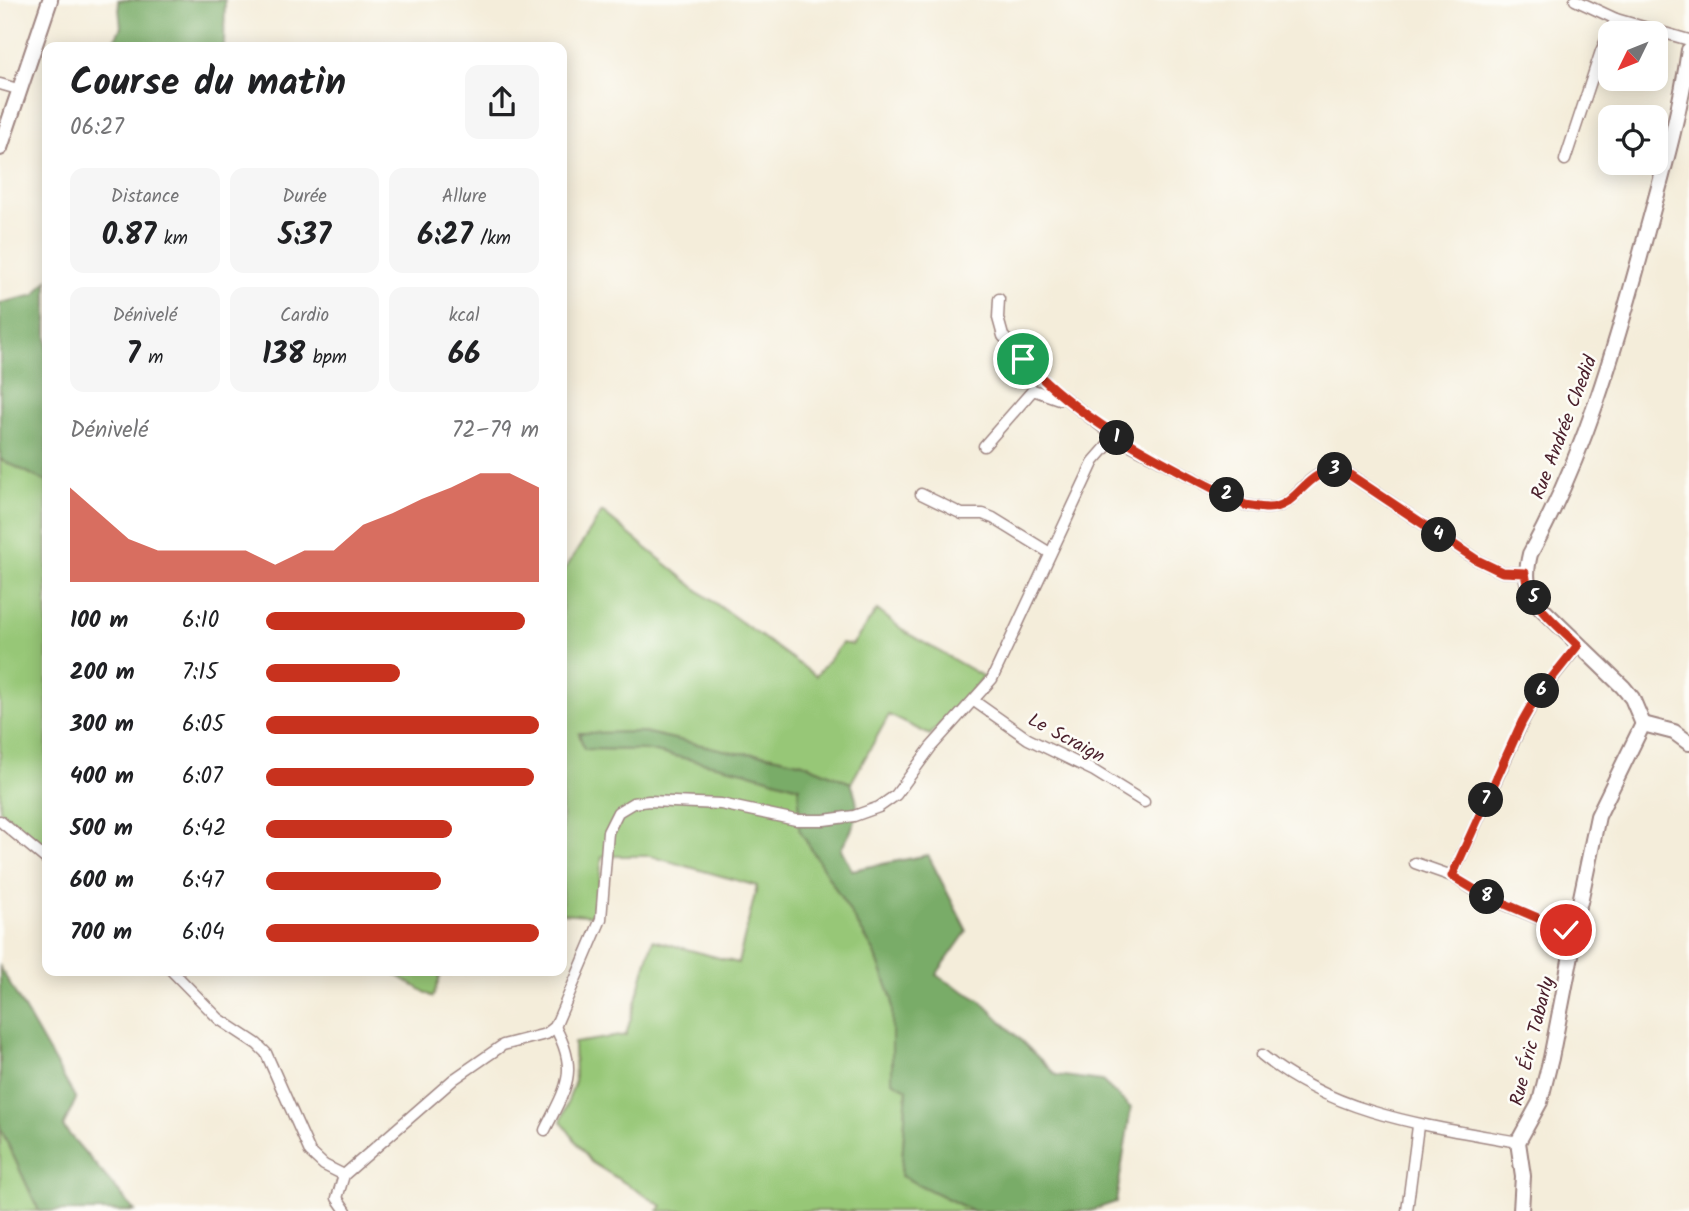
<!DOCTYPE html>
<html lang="fr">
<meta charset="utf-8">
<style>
body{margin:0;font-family:Kalam,sans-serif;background:#f6f6f6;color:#202124;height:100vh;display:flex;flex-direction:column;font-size:26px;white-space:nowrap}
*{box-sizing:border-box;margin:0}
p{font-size:23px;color:#757577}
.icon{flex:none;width:38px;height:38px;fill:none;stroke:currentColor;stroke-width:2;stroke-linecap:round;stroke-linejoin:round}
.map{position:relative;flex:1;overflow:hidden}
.panel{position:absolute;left:42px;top:42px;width:525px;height:934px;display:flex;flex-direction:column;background:#fff;border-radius:14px;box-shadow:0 4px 18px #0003}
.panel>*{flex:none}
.needle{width:46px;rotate:227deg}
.buttons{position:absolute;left:1598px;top:21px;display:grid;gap:14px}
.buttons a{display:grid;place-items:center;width:70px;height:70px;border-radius:14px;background:#fff;box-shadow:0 4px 18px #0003;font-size:35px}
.pin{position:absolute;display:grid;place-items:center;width:60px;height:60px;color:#fff;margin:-30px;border:4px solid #fff;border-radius:50%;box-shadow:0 2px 7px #0007}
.km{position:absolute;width:35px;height:35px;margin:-18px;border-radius:50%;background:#222;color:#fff;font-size:19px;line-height:35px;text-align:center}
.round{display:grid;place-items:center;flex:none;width:74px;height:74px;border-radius:14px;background:#f6f6f6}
.overview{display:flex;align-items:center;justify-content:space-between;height:119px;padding:0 28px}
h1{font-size:38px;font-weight:700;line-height:52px}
.metrics{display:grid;grid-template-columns:repeat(3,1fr);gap:10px;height:119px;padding:7px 28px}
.metrics div{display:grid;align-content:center;border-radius:14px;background:#f6f6f6;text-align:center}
.metrics b{font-size:30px;font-weight:700}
.metrics small{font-size:19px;font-weight:400}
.metrics p{font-size:19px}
.chart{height:196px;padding:14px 28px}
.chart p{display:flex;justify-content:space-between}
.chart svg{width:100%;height:126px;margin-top:7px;fill:#c8321e;opacity:.7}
ul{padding:0 28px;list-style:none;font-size:23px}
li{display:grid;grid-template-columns:112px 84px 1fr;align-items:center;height:52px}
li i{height:18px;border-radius:9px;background:#c8321e}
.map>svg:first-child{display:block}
.green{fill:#97c777;stroke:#707351;stroke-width:2}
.forest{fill:#79ac68;stroke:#62664a;stroke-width:2}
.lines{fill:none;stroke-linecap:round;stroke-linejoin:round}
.street-casing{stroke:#9f8682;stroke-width:13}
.secondary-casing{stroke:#9f8682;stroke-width:18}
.street{stroke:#fff;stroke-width:10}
.secondary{stroke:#fff;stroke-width:14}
.route-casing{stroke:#fff;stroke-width:14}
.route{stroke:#c8321e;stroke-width:9}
.labels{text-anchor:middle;stroke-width:5;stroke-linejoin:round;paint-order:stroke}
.street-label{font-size:19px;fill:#4a1f2b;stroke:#fdfcf7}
</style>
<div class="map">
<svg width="1689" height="1211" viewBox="0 0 1689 1211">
<rect width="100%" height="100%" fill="#fdfcf7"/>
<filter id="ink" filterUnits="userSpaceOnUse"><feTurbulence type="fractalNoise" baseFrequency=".0143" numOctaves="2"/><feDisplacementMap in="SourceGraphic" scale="14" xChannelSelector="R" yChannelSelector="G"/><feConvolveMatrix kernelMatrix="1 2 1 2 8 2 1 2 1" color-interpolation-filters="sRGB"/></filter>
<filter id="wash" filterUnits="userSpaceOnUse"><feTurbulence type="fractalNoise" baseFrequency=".00686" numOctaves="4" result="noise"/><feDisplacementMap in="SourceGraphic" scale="28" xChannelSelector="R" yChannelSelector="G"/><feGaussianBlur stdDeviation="1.57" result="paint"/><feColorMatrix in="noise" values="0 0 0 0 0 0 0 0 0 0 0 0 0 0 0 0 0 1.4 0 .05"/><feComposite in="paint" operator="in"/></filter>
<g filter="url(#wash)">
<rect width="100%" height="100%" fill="#f4edda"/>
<g class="green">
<polygon points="0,459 47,482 47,852 0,810"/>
<polygon points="602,512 704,595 816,676 842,643 852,645 877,610 907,633 984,677 930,735 889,715 851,783 803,763 763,754 737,753 643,732 579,734 584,749 646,750 744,771 799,787 799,829 874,951 892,999 907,1088 901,1176 973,1211 658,1211 662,1206 591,1162 561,1121 575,1081 574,1043 626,1035 653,940 738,963 757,886 650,856 602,856 596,916 562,913 562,574"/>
<polygon points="390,971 442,971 433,997"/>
<polygon points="0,1127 39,1211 0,1211"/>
</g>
<g class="forest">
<polygon points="118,0 225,0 224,47 111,47 121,27"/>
<polygon points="47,280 47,482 0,459 0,303 35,295"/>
<path d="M643,732L737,753L763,754L803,763L851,783C863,812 856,823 841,849L852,870L928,855L967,931L936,975L981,1001L1056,1075L1102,1081L1131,1108L1116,1202L1090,1211H973L901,1176L907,1089L892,1081V999L874,951L799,829V787L744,771L646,750L584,749L579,733Z"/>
<polygon points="0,967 76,1099 63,1127 135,1211 39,1211 0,1127"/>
</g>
</g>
<g filter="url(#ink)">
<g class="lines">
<defs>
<g id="street">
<polyline points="1575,0 1616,19 1689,40"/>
<polyline points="0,84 21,90"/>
<polyline points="1565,160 1601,51 1616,19"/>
<polyline points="999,299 998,318 1003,336 1048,385 1115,437"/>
<polyline points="984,446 1033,390 1059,399"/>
<polyline points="921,494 962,514 983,514 993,518 1050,553"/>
<polyline points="974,701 1028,739 1094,771 1144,802"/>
<polyline points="0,821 47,860"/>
<polyline points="1415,863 1452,876"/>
<polyline points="1566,930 1482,895 1452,876 1523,722 1535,700 1579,645"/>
<polyline points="172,971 219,1019 257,1044 266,1053 310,1152 324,1165 344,1175"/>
<path d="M1262,1055C1335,1115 1429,1126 1518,1142"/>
<path d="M545,1130C565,1089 580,1072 555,1027"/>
<path d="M346,1211L337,1198L344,1175L454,1079L503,1045L546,1034L555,1027L601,919L608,832L618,812L633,803L649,801L721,804L796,820H824L854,816L879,807L896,795L931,747L992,679L1094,461L1115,437L1245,505C1252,506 1260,508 1268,508C1300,508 1302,466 1344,471L1477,560L1502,572L1525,573"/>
<polyline points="1407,1211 1418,1126"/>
</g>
<g id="secondary">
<polyline points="0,148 50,0"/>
<path d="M1643,724L1632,698L1623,687L1536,603C1526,584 1525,575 1530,554C1585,455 1616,346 1645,238C1662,176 1680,114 1689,50"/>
<polyline points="1643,724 1674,732 1689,743"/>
<polyline points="1521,1211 1523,1176 1518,1142 1540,1102 1551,1058 1571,955 1566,930 1580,902 1598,816 1643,724"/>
</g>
</defs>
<use href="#street" class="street-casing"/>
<use href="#secondary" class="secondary-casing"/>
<use href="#street" class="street"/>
<use href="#secondary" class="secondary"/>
</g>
</g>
<g class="lines" filter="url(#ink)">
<defs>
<path id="route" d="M1023,359C1086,427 1165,463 1245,505C1252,506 1260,508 1268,508C1300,508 1304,466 1344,471L1477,560L1502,572L1525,573C1528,604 1557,624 1578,645L1535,699L1522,722L1452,876L1482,894L1566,930"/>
</defs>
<use href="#route" class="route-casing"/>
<use href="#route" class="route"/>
</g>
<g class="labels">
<g class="street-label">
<text transform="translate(1563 427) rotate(-69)" y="7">Rue Andrée Chedid</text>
<text transform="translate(1067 737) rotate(28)" y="7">Le Scraign</text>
<text transform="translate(1531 1041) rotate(-76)" y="7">Rue Éric Tabarly</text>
</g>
</g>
</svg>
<div class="buttons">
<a><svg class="needle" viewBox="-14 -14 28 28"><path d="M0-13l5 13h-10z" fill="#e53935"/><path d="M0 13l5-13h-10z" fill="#757577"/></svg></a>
<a><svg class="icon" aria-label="locate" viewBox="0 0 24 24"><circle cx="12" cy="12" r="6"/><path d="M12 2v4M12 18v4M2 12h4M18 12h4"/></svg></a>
</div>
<div class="pin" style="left:1023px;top:359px;background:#1e9e55"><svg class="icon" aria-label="arrive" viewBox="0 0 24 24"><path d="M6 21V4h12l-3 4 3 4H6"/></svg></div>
<div class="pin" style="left:1566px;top:930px;background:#d93025"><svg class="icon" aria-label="check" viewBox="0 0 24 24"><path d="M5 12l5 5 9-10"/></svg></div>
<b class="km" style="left:1117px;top:438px">1</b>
<b class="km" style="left:1227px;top:495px">2</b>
<b class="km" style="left:1335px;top:470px">3</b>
<b class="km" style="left:1439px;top:535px">4</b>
<b class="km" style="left:1534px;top:598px">5</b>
<b class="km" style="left:1542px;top:691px">6</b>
<b class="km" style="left:1486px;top:800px">7</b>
<b class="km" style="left:1487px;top:897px">8</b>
<section class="panel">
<div class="overview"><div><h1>Course du matin</h1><p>06:27</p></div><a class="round"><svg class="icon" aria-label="share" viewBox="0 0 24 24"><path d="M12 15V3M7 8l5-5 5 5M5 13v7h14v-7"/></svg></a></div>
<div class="metrics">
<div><p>Distance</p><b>0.87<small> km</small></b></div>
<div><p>Durée</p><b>5:37</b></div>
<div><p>Allure</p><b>6:27<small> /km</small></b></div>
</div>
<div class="metrics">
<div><p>Dénivelé</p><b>7<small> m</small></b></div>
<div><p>Cardio</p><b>138<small> bpm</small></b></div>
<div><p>kcal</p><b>66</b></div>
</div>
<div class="chart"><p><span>Dénivelé</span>72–79 m</p>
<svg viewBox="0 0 160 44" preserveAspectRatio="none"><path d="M0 44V11L10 20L20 29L30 33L40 33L50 33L60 33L70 38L80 33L90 33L100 24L110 20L120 15L130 11L140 6L150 6L160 11V44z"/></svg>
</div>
<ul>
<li><b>100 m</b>6:10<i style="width:95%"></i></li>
<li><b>200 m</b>7:15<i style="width:49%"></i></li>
<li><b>300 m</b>6:05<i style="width:100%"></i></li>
<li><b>400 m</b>6:07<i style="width:98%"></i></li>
<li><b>500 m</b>6:42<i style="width:68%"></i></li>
<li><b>600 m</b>6:47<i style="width:64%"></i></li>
<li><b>700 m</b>6:04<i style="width:100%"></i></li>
</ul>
</section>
</div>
